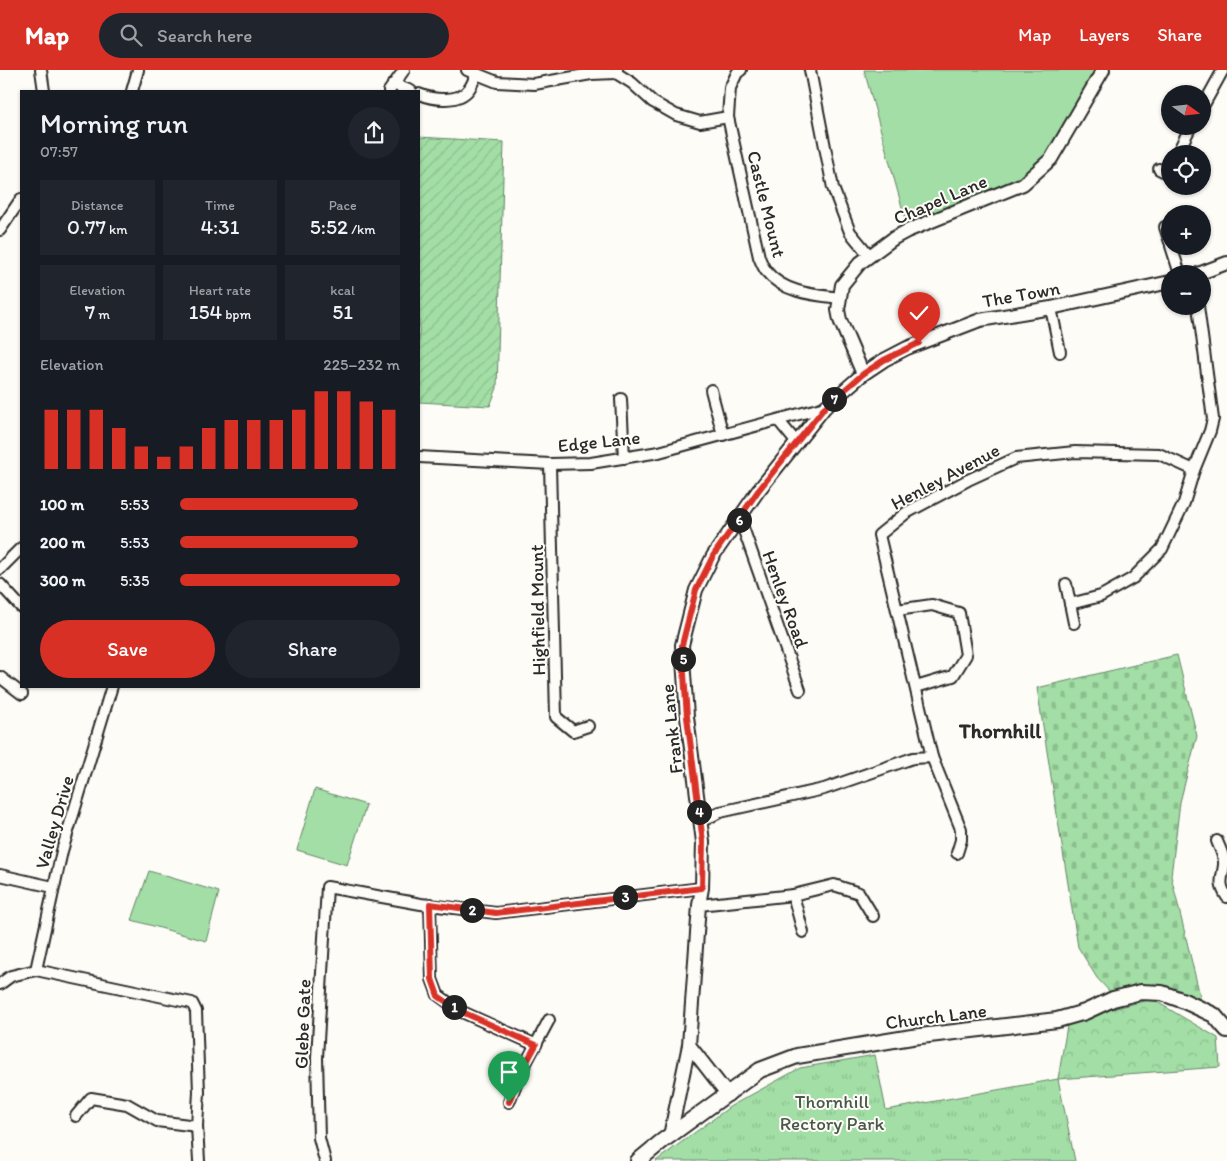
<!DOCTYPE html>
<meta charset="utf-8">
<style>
body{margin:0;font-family:Itim,sans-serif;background:#20242c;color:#f1f3f6;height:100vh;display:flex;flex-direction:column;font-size:19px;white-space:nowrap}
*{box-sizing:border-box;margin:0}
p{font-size:16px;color:#9ea1a6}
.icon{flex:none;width:28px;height:28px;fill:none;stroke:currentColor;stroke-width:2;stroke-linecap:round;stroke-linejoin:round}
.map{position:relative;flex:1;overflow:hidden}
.drawer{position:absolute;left:20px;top:20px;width:400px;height:598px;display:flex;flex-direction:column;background:#171b24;border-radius:0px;box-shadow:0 1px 4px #0004}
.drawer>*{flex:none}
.needle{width:32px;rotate:105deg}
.tools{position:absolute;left:1161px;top:15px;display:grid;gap:10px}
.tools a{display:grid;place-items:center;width:50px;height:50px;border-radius:50%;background:#171b24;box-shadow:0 1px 4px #0004;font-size:25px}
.pin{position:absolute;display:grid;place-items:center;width:42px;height:42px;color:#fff;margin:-51px -21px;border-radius:50% 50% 50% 0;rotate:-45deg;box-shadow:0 0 5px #0007}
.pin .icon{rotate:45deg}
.km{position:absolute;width:25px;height:25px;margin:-12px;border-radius:50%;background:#222;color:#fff;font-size:14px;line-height:25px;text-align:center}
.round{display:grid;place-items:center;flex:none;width:52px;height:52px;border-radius:26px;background:#20242c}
.summary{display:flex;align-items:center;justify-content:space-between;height:85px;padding:0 20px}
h1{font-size:28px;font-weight:600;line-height:38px}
.metrics{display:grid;grid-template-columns:repeat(3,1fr);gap:8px;height:85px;padding:5px 20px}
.metrics div{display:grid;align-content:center;border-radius:0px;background:#20242c;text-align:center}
.metrics b{font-size:21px;font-weight:600}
.metrics small{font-size:14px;font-weight:400}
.metrics p{font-size:14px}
.chart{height:140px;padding:10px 20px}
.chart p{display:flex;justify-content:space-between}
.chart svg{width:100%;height:90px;margin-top:5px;stroke:#d93025;stroke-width:6}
.primary-button{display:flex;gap:10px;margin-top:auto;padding:10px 20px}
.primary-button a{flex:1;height:58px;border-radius:30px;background:#d93025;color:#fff;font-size:20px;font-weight:600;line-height:58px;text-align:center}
.primary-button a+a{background:#20242c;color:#f1f3f6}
ul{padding:0 20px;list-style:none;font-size:16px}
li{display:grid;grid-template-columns:80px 60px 1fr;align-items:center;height:38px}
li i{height:12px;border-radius:6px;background:#d93025}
header{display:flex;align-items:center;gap:30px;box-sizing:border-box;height:70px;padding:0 25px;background:#d93025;color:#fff}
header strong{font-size:24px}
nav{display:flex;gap:28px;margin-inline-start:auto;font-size:18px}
.search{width:350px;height:45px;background:#20242c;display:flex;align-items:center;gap:12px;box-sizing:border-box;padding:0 18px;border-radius:28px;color:#9ea1a6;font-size:19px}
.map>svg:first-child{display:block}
.forest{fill:url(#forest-crowns);stroke:#668468}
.cemetery{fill:url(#cemetery-stones);stroke:#668468}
.park{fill:url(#park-tufts);stroke:#668468}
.garden{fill:url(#garden-furrows);stroke:#668468}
.pitch{fill:#a2dea5;stroke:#668468}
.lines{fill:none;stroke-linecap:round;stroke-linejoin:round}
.minor-casing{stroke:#2b2b2b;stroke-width:14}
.tertiary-casing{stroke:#2b2b2b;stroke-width:16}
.secondary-casing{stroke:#2b2b2b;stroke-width:18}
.minor{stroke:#fdfcf7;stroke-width:10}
.tertiary{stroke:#fdfcf7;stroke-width:12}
.secondary{stroke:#fdfcf7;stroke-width:14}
.route-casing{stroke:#fff;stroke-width:10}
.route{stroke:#d93025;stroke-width:6}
.labels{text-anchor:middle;stroke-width:4;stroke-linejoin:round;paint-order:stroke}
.street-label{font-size:19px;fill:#2b2b2b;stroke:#fdfcf7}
.park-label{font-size:19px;fill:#49584a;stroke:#fdfcf7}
.quarter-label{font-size:21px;font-weight:bold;fill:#2b2b2b;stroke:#fdfcf7}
</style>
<header>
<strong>Map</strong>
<div class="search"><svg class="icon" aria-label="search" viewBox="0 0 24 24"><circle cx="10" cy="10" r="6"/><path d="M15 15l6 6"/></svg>Search here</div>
<nav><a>Map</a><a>Layers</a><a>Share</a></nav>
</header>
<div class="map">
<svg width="1227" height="1091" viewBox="0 0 1227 1091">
<defs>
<pattern id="forest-crowns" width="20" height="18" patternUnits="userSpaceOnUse" patternTransform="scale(1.25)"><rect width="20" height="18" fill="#a2dea5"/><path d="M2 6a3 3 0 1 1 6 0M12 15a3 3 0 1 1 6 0" fill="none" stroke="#8cbf8e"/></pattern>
<pattern id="cemetery-stones" width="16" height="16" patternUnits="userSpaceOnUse" patternTransform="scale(1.25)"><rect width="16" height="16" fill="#a2dea5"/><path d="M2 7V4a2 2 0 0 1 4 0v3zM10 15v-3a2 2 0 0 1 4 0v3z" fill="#8cbf8e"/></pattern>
<pattern id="park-tufts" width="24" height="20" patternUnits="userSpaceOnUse" patternTransform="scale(1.25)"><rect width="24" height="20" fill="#a2dea5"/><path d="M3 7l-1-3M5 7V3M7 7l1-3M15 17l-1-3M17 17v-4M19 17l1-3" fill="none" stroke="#8cbf8e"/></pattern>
<pattern id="garden-furrows" width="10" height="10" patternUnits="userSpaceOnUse" patternTransform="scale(1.25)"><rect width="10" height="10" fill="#a2dea5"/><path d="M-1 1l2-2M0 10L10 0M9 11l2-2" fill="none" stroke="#8cbf8e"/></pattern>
</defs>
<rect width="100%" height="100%" fill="#fdfcf7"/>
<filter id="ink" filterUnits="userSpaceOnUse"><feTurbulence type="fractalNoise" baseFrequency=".02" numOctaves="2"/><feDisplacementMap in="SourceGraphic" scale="10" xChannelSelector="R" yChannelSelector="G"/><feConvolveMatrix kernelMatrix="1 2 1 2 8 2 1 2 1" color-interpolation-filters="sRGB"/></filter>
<g filter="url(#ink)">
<polygon class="forest" points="1152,929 1218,968 1220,997 1058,1009 1068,950"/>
<polygon class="cemetery" points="1177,585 1197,666 1180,732 1171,806 1202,934 1111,923 1097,908 1078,877 1037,618"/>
<polygon class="park" points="875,985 886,1040 1058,1009 1075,1091 656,1091 731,1036 800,998"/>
<polygon class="garden" points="419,67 504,72 497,318 490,336 419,332"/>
<g class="pitch">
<polygon points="864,0 1103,0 1038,101 907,161 905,148"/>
<polygon points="315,719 366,735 347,795 297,780"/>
<polygon points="149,801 219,822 206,871 132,850"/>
</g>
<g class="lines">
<defs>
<g id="minor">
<polyline points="41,0 44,21"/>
<polyline points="467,0 497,12 534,14 591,4 616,3 617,0"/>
<path d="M741,0L737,3L730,18L728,47L759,187C761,192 763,197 766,201C783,223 815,225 840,228"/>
<polyline points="810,0 833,118 850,162 869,185"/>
<polyline points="616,3 632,13 653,32 676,45 700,52 728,47"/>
<polyline points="393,14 411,21"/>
<polyline points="132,21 138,0"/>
<polyline points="389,21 404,0"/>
<path d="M419,24C433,30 459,33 469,19C472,15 474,9 477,4"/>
<polyline points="1202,38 1223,0"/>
<polyline points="1177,84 1191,56"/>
<polyline points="1159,99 1167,103 1170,98"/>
<polyline points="1165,157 1170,172"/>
<polyline points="0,160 21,129"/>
<polyline points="1171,176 1180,204"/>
<polyline points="1051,238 1060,282"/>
<polyline points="711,320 723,365"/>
<polyline points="621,329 624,388"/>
<polyline points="778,350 796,372"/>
<polyline points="419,387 550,394 591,393 659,382 825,337"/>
<polyline points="550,394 556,647 573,661 588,656"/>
<polyline points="740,449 800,620"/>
<polyline points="0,499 21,478"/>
<polyline points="0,514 21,537"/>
<polyline points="1066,514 1074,553"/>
<polyline points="1070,534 1101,526 1133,508 1162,479 1184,433 1194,400 1210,361 1213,349 1198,236"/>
<polyline points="897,540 932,535 959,543 966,585 953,606 916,617"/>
<polyline points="0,607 22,624"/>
<polyline points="932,687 879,465 906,443 968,410 1016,388 1075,382 1159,384 1194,400"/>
<polyline points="700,752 720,742 824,719 913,688 932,687 961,759 961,770 957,783"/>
<path d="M1217,771C1220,779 1225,787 1224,795C1222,810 1218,813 1227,827"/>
<polyline points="0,805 53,817"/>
<polyline points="793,825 803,862"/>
<polyline points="430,834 432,909 438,925 460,941 536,975"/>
<polyline points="699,835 793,825 834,815 859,823 873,846"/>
<polyline points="36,900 62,781 112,616"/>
<polyline points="0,914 11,906 36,900 192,933 196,941 199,1022 197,1056 199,1091"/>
<polyline points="509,1032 519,1006 549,950"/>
<polyline points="76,1046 91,1028 127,1034 157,1051 197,1056"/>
<polyline points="325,1091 319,1068 317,988 327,817 421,834 496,843 702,818"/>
</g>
<g id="tertiary">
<polyline points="1198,204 1227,193"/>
<polyline points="863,304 840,250 838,240 842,215 860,193 894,168 907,161 1023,114 1051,89 1103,0"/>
<polyline points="689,975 728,1025"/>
<polyline points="670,1066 689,975 699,835 702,818 703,772 687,647 682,575 696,520 713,486 758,421 825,337 863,304 884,290 907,278 980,250 1051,238 1170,212"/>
</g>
<polyline id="secondary" points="638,1091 661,1072 760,1000 797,986 912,967 1057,950 1085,942 1113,929 1141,922 1162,923 1184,931 1214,945 1227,960"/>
</defs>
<use href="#minor" class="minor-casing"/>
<use href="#tertiary" class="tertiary-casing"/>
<use href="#secondary" class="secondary-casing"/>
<use href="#minor" class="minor"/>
<use href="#tertiary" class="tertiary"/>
<use href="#secondary" class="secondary"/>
</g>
</g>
<g class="lines" filter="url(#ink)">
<defs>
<polyline id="route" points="509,1032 519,1006 536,975 460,941 438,926 432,909 430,834 496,843 702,818 703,772 687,647 682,575 696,520 713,486 758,421 825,337 863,304 884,290 919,273"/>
</defs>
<use href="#route" class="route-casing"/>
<use href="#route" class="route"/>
</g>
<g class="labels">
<g class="street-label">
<text transform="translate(940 129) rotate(-23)" y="7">Chapel Lane</text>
<text transform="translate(767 134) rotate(76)" y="7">Castle Mount</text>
<text transform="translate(1021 224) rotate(-10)" y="7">The Town</text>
<text transform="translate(599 371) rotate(-6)" y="7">Edge Lane</text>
<text transform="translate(945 406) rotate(-28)" y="7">Henley Avenue</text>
<text transform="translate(786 529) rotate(70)" y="7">Henley Road</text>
<text transform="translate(537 540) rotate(-91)" y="7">Highfield Mount</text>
<text transform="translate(671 659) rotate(-96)" y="7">Frank Lane</text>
<text transform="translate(54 752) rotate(-74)" y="7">Valley Drive</text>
<text transform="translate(936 946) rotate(-7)" y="7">Church Lane</text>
<text transform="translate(302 954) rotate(-88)" y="7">Glebe Gate</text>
</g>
<g class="park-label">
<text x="832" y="1038">Thornhill<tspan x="832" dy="22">Rectory Park</tspan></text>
</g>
<g class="quarter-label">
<text x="1000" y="668">Thornhill</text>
</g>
</g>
</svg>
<div class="tools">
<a><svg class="needle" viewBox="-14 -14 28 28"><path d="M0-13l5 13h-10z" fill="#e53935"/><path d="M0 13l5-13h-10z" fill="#9ea1a6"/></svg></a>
<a><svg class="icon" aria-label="locate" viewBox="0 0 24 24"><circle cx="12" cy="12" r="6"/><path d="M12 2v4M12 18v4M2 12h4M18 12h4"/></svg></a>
<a>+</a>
<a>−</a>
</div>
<div class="pin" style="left:509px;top:1032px;background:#1e9e55"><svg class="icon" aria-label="arrive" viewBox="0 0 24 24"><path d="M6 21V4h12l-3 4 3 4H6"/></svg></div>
<div class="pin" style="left:919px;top:273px;background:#d93025"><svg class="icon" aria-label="check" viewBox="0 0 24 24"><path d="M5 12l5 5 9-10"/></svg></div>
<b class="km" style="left:454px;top:937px">1</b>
<b class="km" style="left:472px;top:840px">2</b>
<b class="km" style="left:625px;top:827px">3</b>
<b class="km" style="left:699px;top:742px">4</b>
<b class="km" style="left:683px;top:589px">5</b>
<b class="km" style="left:739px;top:450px">6</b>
<b class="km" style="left:834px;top:329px">7</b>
<section class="drawer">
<div class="summary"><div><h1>Morning run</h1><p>07:57</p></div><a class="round"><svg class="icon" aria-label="share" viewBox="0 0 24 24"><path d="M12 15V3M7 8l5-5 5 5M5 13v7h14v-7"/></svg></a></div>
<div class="metrics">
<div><p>Distance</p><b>0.77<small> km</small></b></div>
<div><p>Time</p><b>4:31</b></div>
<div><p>Pace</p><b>5:52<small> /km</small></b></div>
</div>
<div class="metrics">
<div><p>Elevation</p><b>7<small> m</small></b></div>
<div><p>Heart rate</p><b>154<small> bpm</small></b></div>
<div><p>kcal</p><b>51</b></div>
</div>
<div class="chart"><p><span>Elevation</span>225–232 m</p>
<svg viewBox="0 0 160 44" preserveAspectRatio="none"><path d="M5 44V15M15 44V15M25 44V15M35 44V24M45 44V33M55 44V38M65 44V33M75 44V24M85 44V20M95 44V20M105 44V20M115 44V15M125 44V6M135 44V6M145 44V11M155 44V15"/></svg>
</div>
<ul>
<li><b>100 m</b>5:53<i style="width:81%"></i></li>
<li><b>200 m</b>5:53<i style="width:81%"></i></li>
<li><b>300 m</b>5:35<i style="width:100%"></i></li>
</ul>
<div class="primary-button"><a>Save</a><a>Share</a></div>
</section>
</div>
